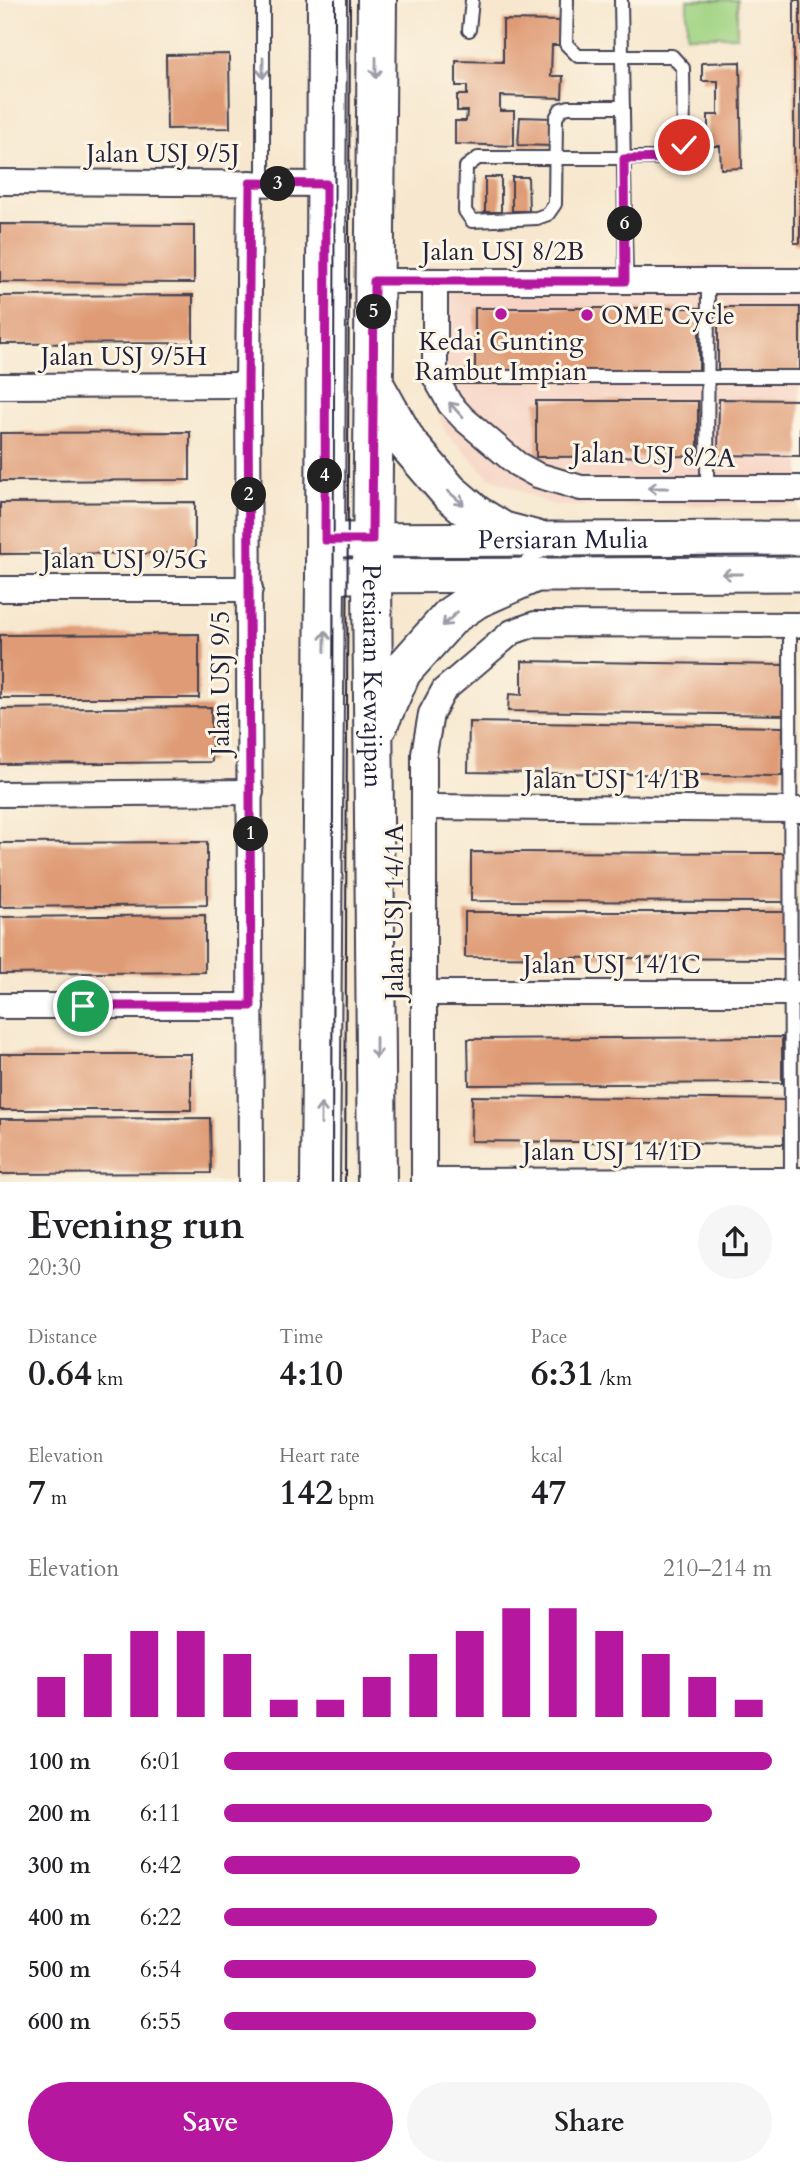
<!DOCTYPE html>
<meta charset="utf-8">
<style>
body{margin:0;font-family:Cardo,serif;background:#f6f6f6;color:#202124;height:100vh;display:flex;flex-direction:column;font-size:26px;white-space:nowrap}
*{box-sizing:border-box;margin:0}
p{font-size:23px;color:#757577}
.icon{flex:none;width:38px;height:38px;fill:none;stroke:currentColor;stroke-width:2;stroke-linecap:round;stroke-linejoin:round}
.map{position:relative;height:1182px;overflow:hidden}
.side{display:flex;flex-direction:column;background:#fff;flex:1}
.side>*{flex:none}
.pin{position:absolute;display:grid;place-items:center;width:60px;height:60px;color:#fff;margin:-30px;border:4px solid #fff;border-radius:50%;box-shadow:0 2px 7px #0007}
.km{position:absolute;width:35px;height:35px;margin:-18px;border-radius:50%;background:#222;color:#fff;font-size:19px;line-height:35px;text-align:center}
.round{display:grid;place-items:center;flex:none;width:74px;height:74px;border-radius:37px;background:#f6f6f6}
.summary{display:flex;align-items:center;justify-content:space-between;height:119px;padding:0 28px}
h1{font-size:38px;font-weight:600;line-height:52px}
.figures{display:grid;grid-template-columns:repeat(3,1fr);gap:10px;height:119px;padding:7px 28px}
.figures div{display:grid;align-content:center}
.figures b{font-size:35px;font-weight:600}
.figures small{font-size:19px;font-weight:400}
.figures p{font-size:19px}
.chart{height:196px;padding:14px 28px}
.chart p{display:flex;justify-content:space-between}
.chart svg{width:100%;height:126px;margin-top:7px;stroke:#b5179e;stroke-width:6}
.button{display:flex;gap:14px;margin-top:auto;padding:14px 28px}
.button a{flex:1;height:80px;border-radius:42px;background:#b5179e;color:#fff;font-size:28px;font-weight:600;line-height:80px;text-align:center}
.button a+a{background:#f6f6f6;color:#202124}
ul{padding:0 28px;list-style:none;font-size:23px}
li{display:grid;grid-template-columns:112px 84px 1fr;align-items:center;height:52px}
li i{height:18px;border-radius:9px;background:#b5179e}
.map>svg:first-child{display:block}
.built{fill:#f6d2c3}
.pitch{fill:#a0d383;stroke:#617a5f;stroke-width:2}
.building{fill:#df9b76}
.lines{fill:none;stroke-linecap:round;stroke-linejoin:round}
.lane-casing{stroke:#424051;stroke-width:16}
.street-casing{stroke:#424051;stroke-width:28}
.secondary-casing{stroke:#424051;stroke-width:37}
.primary-casing{stroke:#424051;stroke-width:42}
.lane{stroke:#fff;stroke-width:12}
.street{stroke:#fff;stroke-width:24}
.secondary{stroke:#fff;stroke-width:33}
.primary{stroke:#fff;stroke-width:38}
.tram{stroke:#22223b;stroke-width:2}
.oneway{stroke:#9c9ca7}
.route-casing{stroke:#fff;stroke-width:14}
.route{stroke:#b5179e;stroke-width:9}
.poi-dot{fill:#b5179e;stroke:#fcf5e5;stroke-width:2.5}
.labels{text-anchor:middle;stroke-width:6;stroke-linejoin:round;paint-order:stroke}
.street-label{font-size:26px;fill:#22223b;stroke:#fcf5e5}
.poi-label{font-size:26px;fill:#22223b;stroke:#fcf5e5;text-anchor:start}
</style>
<div class="map">
<svg width="800" height="1182" viewBox="0 0 800 1182">
<rect width="100%" height="100%" fill="#fcf5e5"/>
<filter id="ink" filterUnits="userSpaceOnUse"><feTurbulence type="fractalNoise" baseFrequency=".0143" numOctaves="2"/><feDisplacementMap in="SourceGraphic" scale="14" xChannelSelector="R" yChannelSelector="G"/><feConvolveMatrix kernelMatrix="1 2 1 2 8 2 1 2 1" color-interpolation-filters="sRGB"/></filter>
<filter id="wash" filterUnits="userSpaceOnUse"><feTurbulence type="fractalNoise" baseFrequency=".00686" numOctaves="4" result="noise"/><feDisplacementMap in="SourceGraphic" scale="28" xChannelSelector="R" yChannelSelector="G"/><feGaussianBlur stdDeviation="1.57" result="paint"/><feColorMatrix in="noise" values="0 0 0 0 0 0 0 0 0 0 0 0 0 0 0 0 0 1.4 0 .05"/><feComposite in="paint" operator="in"/></filter>
<g filter="url(#wash)">
<rect width="100%" height="100%" fill="#f7e7ce"/>
<polygon class="built" points="415,265 800,266 800,505 555,506 489,477 446,433 429,390"/>
<rect class="pitch" x="687" y="0" width="50" height="36"/>
<g id="blocks">
<g class="building">
<rect x="794" y="0" width="6" height="243"/>
<polygon points="503,20 563,21 563,45 552,45 551,76 563,76 562,98 500,96 500,111 514,111 514,146 455,144 455,121 466,121 467,111 457,111 457,95 467,95 467,86 456,86 456,61 503,62"/>
<polygon points="229,54 230,128 167,129 166,55"/>
<polygon points="740,62 742,168 721,169 720,146 708,146 708,115 718,115 718,81 702,81 702,63"/>
<polygon points="520,117 552,118 552,146 518,145"/>
<rect x="485" y="177" width="16" height="35"/>
<polygon points="512,177 528,177 529,211 512,211"/>
<polygon points="0,224 194,225 194,283 0,282"/>
<polygon points="193,295 193,343 0,344 0,296"/>
<rect x="718" y="307" width="82" height="68"/>
<rect x="475" y="308" width="224" height="71"/>
<polygon points="719,399 800,400 800,456 718,455"/>
<polygon points="536,401 698,401 698,456 536,457"/>
<polygon points="190,432 190,480 0,481 0,433"/>
<polygon points="195,502 195,553 0,554 0,503"/>
<polygon points="199,634 199,698 0,698 0,635"/>
<polygon points="522,661 786,665 785,715 508,711 509,694 522,695"/>
<polygon points="211,707 212,762 0,764 0,709"/>
<polygon points="469,722 783,727 782,776 468,772"/>
<polygon points="207,842 207,905 0,907 0,843"/>
<polygon points="471,852 785,853 785,902 471,901"/>
<polygon points="465,912 784,912 784,959 465,957"/>
<polygon points="205,915 205,972 0,974 0,917"/>
<polygon points="782,1037 782,1083 469,1085 468,1039"/>
<rect x="0" y="1054" width="191" height="56"/>
<polygon points="472,1096 786,1100 785,1144 471,1141"/>
<polygon points="210,1118 211,1173 0,1174 0,1119"/>
</g>
</g>
</g>
<g filter="url(#ink)">
<use href="#blocks" fill-opacity="0" stroke="#424051" stroke-width="2"/>
<g class="lines">
<defs>
<g id="lane">
<polyline points="263,0 263,183"/>
<polyline points="567,0 566,44 578,56 672,56 683,68 684,145 674,158 478,158 466,167 465,211 472,221 537,218 548,214 555,204 556,118 561,109 569,107 623,107"/>
<polyline points="621,0 626,281"/>
<polyline points="469,30 472,0"/>
<polyline points="435,377 800,377"/>
<polyline points="707,488 708,281"/>
<polyline points="790,625 791,1182"/>
</g>
<g id="street">
<polyline points="0,182 326,184"/>
<polyline points="250,183 248,385 251,1182"/>
<polyline points="374,281 800,281"/>
<polyline points="435,281 435,377 450,404 464,419 517,464 537,475 581,488 800,488"/>
<polyline points="0,386 248,385"/>
<polyline points="0,589 250,589"/>
<polyline points="0,794 251,792"/>
<polyline points="424,807 800,810"/>
<polyline points="424,993 800,993"/>
<polyline points="0,1006 251,1006"/>
<polyline points="424,1181 800,1180"/>
<polyline points="424,1182 424,754 431,714 444,690 512,632 535,624 800,625"/>
</g>
<g id="secondary">
<path id="s1" d="M325,540L800,538"/>
<polyline points="325,576 800,574"/>
</g>
<g id="primary">
<path id="s2" d="M377,0L372,576L377,1182"/>
<polyline points="375,386 407,443 449,492 476,515 502,531 536,540"/>
<polyline points="378,725 402,671 451,616 476,599 530,575"/>
<polyline points="320,1182 325,576 327,0"/>
</g>
</defs>
<use href="#lane" class="lane-casing"/>
<use href="#street" class="street-casing"/>
<use href="#secondary" class="secondary-casing"/>
<use href="#primary" class="primary-casing"/>
<use href="#lane" class="lane"/>
<use href="#street" class="street"/>
<use href="#secondary" class="secondary"/>
<use href="#primary" class="primary"/>
<g class="tram">
<polyline points="332,1182 335,0"/>
<polyline points="345,1182 350,0"/>
</g>
</g>
<defs><path id="oneway-shaft" d="M-6 0H5M1.5-3L5.5 0L1.5 3" fill="none" stroke-width="1.6" stroke-linecap="round" stroke-linejoin="round" transform="scale(1.75)"/></defs>
<g class="oneway">
<use href="#oneway-shaft" transform="translate(263 68) rotate(90)"/>
<use href="#oneway-shaft" transform="translate(376 68) rotate(90)"/>
<use href="#oneway-shaft" transform="translate(456 410) rotate(-132)"/>
<use href="#oneway-shaft" transform="translate(658 488) rotate(180)"/>
<use href="#oneway-shaft" transform="translate(456 498) rotate(41)"/>
<use href="#oneway-shaft" transform="translate(732 574) rotate(180)"/>
<use href="#oneway-shaft" transform="translate(450 619) rotate(136)"/>
<use href="#oneway-shaft" transform="translate(325 641) rotate(-89)"/>
<use href="#oneway-shaft" transform="translate(376 1048) rotate(90)"/>
<use href="#oneway-shaft" transform="translate(321 1114) rotate(-90)"/>
</g>
</g>
<g class="lines" filter="url(#ink)">
<defs>
<polyline id="route" points="83,1006 251,1006 248,385 250,183 326,184 325,540 372,540 374,281 625,281 624,159 674,158 684,145"/>
</defs>
<use href="#route" class="route-casing"/>
<use href="#route" class="route"/>
</g>
<g class="poi-dot">
<circle cx="501" cy="314" r="7"/>
<circle cx="587" cy="315" r="7"/>
</g>
<g class="labels">
<g class="street-label">
<text x="163" y="162">Jalan USJ 9/5J</text>
<text x="503" y="260">Jalan USJ 8/2B</text>
<text x="124" y="365">Jalan USJ 9/5H</text>
<text transform="translate(654 455) rotate(2)" y="9">Jalan USJ 8/2A</text>
<text dy="9" stroke="none"><textPath href="#s1" startOffset="238">Persiaran Mulia</textPath></text>
<text x="125" y="568">Jalan USJ 9/5G</text>
<text dy="9" stroke="none"><textPath href="#s2" startOffset="676">Persiaran Kewajipan</textPath></text>
<text transform="translate(220 683) rotate(-90)" y="9">Jalan USJ 9/5</text>
<text x="612" y="788">Jalan USJ 14/1B</text>
<text transform="translate(394 912) rotate(-90)" y="9">Jalan USJ 14/1A</text>
<text x="612" y="973">Jalan USJ 14/1C</text>
<text x="612" y="1160">Jalan USJ 14/1D</text>
</g>
<g class="poi-label">
<text x="601" y="324">OME Cycle</text>
<text x="501" y="350" text-anchor="middle">Kedai Gunting<tspan x="501" dy="30">Rambut Impian</tspan></text>
</g>
</g>
</svg>
<div class="pin" style="left:83px;top:1006px;background:#1e9e55"><svg class="icon" aria-label="arrive" viewBox="0 0 24 24"><path d="M6 21V4h12l-3 4 3 4H6"/></svg></div>
<div class="pin" style="left:684px;top:145px;background:#d93025"><svg class="icon" aria-label="check" viewBox="0 0 24 24"><path d="M5 12l5 5 9-10"/></svg></div>
<b class="km" style="left:251px;top:834px">1</b>
<b class="km" style="left:249px;top:495px">2</b>
<b class="km" style="left:278px;top:184px">3</b>
<b class="km" style="left:325px;top:476px">4</b>
<b class="km" style="left:374px;top:312px">5</b>
<b class="km" style="left:625px;top:224px">6</b>
</div>
<section class="side">
<div class="summary"><div><h1>Evening run</h1><p>20:30</p></div><a class="round"><svg class="icon" aria-label="share" viewBox="0 0 24 24"><path d="M12 15V3M7 8l5-5 5 5M5 13v7h14v-7"/></svg></a></div>
<div class="figures">
<div><p>Distance</p><b>0.64<small> km</small></b></div>
<div><p>Time</p><b>4:10</b></div>
<div><p>Pace</p><b>6:31<small> /km</small></b></div>
</div>
<div class="figures">
<div><p>Elevation</p><b>7<small> m</small></b></div>
<div><p>Heart rate</p><b>142<small> bpm</small></b></div>
<div><p>kcal</p><b>47</b></div>
</div>
<div class="chart"><p><span>Elevation</span>210–214 m</p>
<svg viewBox="0 0 160 44" preserveAspectRatio="none"><path d="M5 44V30M15 44V22M25 44V14M35 44V14M45 44V22M55 44V38M65 44V38M75 44V30M85 44V22M95 44V14M105 44V6M115 44V6M125 44V14M135 44V22M145 44V30M155 44V38"/></svg>
</div>
<ul>
<li><b>100 m</b>6:01<i style="width:100%"></i></li>
<li><b>200 m</b>6:11<i style="width:89%"></i></li>
<li><b>300 m</b>6:42<i style="width:65%"></i></li>
<li><b>400 m</b>6:22<i style="width:79%"></i></li>
<li><b>500 m</b>6:54<i style="width:57%"></i></li>
<li><b>600 m</b>6:55<i style="width:57%"></i></li>
</ul>
<div class="button"><a>Save</a><a>Share</a></div>
</section>
